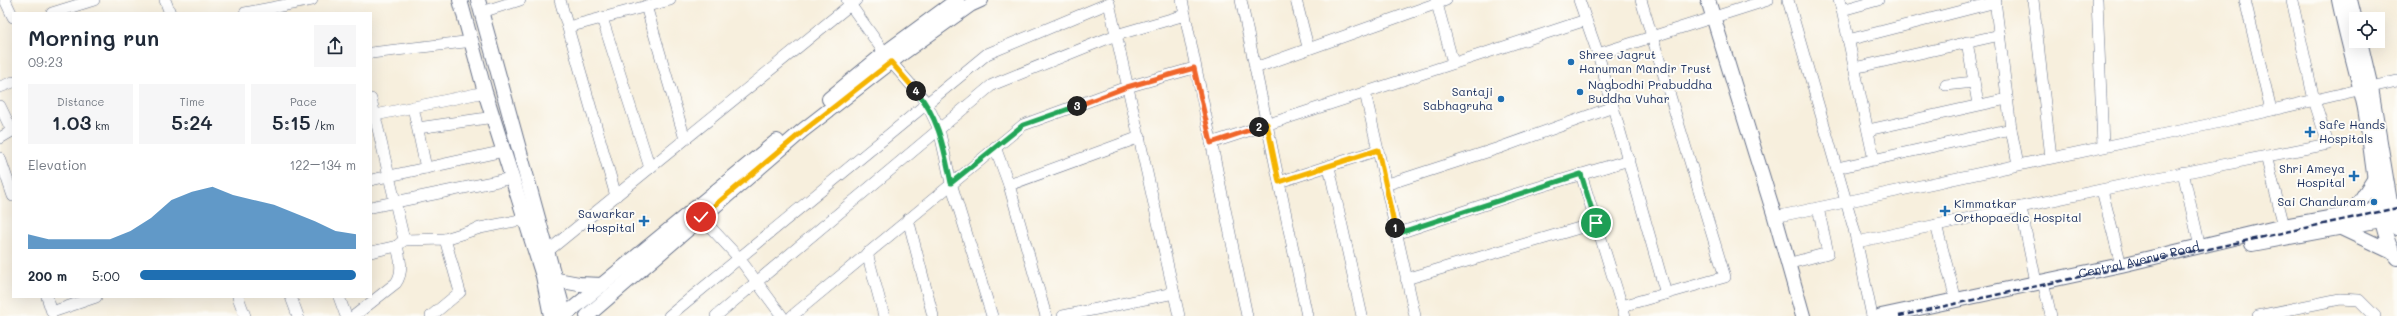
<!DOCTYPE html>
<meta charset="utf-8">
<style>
body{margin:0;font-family:Mali,sans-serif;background:#f6f6f7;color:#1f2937;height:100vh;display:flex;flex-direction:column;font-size:15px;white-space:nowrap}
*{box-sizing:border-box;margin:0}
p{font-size:13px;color:#747a83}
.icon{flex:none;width:22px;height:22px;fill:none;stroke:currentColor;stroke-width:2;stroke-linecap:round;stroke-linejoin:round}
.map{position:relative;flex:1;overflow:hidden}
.panel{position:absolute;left:12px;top:12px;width:360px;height:286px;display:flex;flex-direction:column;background:#fff;border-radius:0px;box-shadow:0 4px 16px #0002}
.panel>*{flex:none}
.tools{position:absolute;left:2349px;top:12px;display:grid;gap:8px}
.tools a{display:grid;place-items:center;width:36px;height:36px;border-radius:0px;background:#fff;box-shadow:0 4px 16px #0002;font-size:20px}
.pin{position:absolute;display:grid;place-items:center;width:34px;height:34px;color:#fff;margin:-17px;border:2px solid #fff;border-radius:50%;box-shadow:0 1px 4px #0007}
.km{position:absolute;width:20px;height:20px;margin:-10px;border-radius:50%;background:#222;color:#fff;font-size:11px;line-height:20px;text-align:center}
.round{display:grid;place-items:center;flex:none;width:42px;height:42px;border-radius:0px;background:#f6f6f7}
.head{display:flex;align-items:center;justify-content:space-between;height:68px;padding:0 16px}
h1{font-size:22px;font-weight:600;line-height:30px}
.stats{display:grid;grid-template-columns:repeat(3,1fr);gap:6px;height:68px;padding:4px 16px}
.stats div{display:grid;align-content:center;border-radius:0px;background:#f6f6f7;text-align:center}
.stats b{font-size:20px;font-weight:600}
.stats small{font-size:11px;font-weight:400}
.stats p{font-size:11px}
.chart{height:112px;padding:8px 16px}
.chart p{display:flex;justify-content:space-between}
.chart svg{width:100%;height:72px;margin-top:4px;fill:#1f6fb2;opacity:.7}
ul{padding:0 16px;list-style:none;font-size:13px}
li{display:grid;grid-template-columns:64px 48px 1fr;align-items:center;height:30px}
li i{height:10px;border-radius:5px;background:#1f6fb2}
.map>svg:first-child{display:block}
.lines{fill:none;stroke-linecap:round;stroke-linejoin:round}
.minor-casing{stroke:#68728a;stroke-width:12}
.major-casing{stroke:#68728a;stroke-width:16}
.minor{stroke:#fff;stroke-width:11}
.major{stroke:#fff;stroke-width:14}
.rail{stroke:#1b2f5e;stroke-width:2.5;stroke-dasharray:6 3;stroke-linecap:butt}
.split-1-casing{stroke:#fff;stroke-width:8}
.split-2-casing{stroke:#fff;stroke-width:8}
.split-3-casing{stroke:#fff;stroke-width:8}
.split-4-casing{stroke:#fff;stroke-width:8}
.split-5-casing{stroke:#fff;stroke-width:8}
.split-1{stroke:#22a559;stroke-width:5}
.split-2{stroke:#f5b400;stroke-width:5}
.split-3{stroke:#f0652b;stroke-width:5}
.split-4{stroke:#22a559;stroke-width:5}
.split-5{stroke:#f5b400;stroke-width:5}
.poi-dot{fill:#1f6fb2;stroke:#fdfcf7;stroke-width:1.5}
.labels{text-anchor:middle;stroke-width:4;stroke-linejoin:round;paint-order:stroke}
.poi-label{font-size:12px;fill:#1b2f5e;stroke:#fdfcf7;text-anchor:start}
.street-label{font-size:12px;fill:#1b2f5e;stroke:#fdfcf7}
</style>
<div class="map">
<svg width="2397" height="316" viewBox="0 0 2397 316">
<rect width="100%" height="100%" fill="#fdfcf7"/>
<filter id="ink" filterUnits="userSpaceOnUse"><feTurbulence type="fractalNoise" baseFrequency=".025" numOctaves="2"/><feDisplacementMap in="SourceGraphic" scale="8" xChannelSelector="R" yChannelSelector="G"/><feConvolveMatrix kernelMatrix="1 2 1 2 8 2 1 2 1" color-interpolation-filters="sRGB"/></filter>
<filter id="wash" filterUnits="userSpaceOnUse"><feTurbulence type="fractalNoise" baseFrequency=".012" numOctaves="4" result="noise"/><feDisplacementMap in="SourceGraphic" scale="16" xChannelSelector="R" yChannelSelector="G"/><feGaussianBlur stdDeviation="0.9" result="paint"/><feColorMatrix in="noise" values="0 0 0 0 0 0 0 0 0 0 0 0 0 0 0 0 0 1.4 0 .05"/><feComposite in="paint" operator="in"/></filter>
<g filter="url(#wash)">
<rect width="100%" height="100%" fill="#f7efdd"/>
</g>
<g filter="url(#ink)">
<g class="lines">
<defs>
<g id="minor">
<polyline points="5,0 13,17"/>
<polyline points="165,0 170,13"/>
<polyline points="560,0 616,196"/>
<polyline points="847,0 891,62 926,102 939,129 951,183 992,316"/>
<polyline points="1182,0 1247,316"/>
<polyline points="1241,0 1307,316"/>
<polyline points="1296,0 1308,47"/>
<polyline points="1436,0 1453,63"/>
<polyline points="1579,0 1598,54 1666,294"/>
<polyline points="1788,0 1854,229 1872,316"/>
<polyline points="1839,0 1842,10"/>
<polyline points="2033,0 2051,157"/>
<polyline points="2097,0 2103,146"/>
<polyline points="2245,0 2271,110"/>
<polyline points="646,6 685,139"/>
<polyline points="482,12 520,0"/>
<polyline points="52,13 94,0"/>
<polyline points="245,13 312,0"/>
<polyline points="602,18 650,168"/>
<polyline points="568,27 670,0"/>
<polyline points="1848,40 1996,2"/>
<polyline points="1967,42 1978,104"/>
<polyline points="371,53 473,41"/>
<polyline points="1598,54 1768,0"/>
<polyline points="1255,68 1446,0"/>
<polyline points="1854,68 2000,35"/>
<polyline points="1946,85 1974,82"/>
<polyline points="0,87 13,82"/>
<polyline points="1365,92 1415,316"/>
<polyline points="371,99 404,240 445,239 460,292 431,316"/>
<polyline points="0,106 12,131 0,138"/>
<polyline points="413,107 426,168"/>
<polyline points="371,116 485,92"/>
<polyline points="418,128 494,117"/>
<polyline points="2011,129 2018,164"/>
<polyline points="1868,130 2007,99"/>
<polyline points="1211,143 1586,20"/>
<polyline points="995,147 1009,185 1046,316"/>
<polyline points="2266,156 2284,226"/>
<polyline points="0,158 13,196"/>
<polyline points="1874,160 1842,10 1878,0"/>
<polyline points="1329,167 1362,316"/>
<polyline points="1837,168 2011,129 1995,0"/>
<polyline points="2183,172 2200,247"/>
<polyline points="1581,174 1625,316"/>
<polyline points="371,180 504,151"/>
<polyline points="1279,182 1378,150"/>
<polyline points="1009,185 1140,137"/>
<polyline points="1385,185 1499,148 1613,107"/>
<polyline points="2102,190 2121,265"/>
<polyline points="371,207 512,178"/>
<polyline points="2021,208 2036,282"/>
<polyline points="701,217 739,258 782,316"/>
<polyline points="1775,217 2216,123 2397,81"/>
<polyline points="908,219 933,316"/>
<polyline points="1936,225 1956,300"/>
<polyline points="1396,234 1516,194 1629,160"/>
<polyline points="445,239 480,228 525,219"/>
<polyline points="1857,242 2157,178 2328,144 2314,100 2292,0"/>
<polyline points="548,251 856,0"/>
<polyline points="371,252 397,246"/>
<polyline points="867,253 884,316"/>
<polyline points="1787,264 1828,253 1818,208"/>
<polyline points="1406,279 1596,223"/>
<polyline points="2044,286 2051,316"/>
<polyline points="47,297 52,312 96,297"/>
<polyline points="238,297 245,316"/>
<polyline points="291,297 298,316"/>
<polyline points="339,297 346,316"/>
<polyline points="1622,306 1725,277 1641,0"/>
<path d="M354,316L396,283C404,271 400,259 397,246L404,240"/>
<polyline points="669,316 987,54 1109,3 1179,316"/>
<polyline points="716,316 992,85 1116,35 1185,15"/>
<polyline points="792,316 1023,125 1127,87 1194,68"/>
<polyline points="1063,316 1174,293"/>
<polyline points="2258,316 2340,299 2359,300 2375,316"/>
</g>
<g id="major">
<polyline points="460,0 485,92 543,276 551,316"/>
<polyline points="478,0 565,316"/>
<polyline points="1708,0 1775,217 1803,316"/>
<path d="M2339,0C2346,35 2356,69 2364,104C2372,139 2376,235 2397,258"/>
<polyline points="2350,0 2356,24"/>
<polyline points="2360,41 2371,88 2391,208 2397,228"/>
<polyline points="829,99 885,53 957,0"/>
<polyline points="2351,215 2375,178"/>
<polyline points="2339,227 2392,252"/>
<polyline points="2252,244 2397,217"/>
<polyline points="557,280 579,284 602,285"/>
<polyline points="564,316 777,141"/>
<polyline points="587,316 802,131 900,55 970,5 981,0"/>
<path id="s1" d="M1881,316L2121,265L2284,226L2397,206"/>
</g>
</defs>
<use href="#minor" class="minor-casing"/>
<use href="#major" class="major-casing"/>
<use href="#minor" class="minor"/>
<use href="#major" class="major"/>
<polyline class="rail" points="1899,316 2397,208"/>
</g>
</g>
<g class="lines" filter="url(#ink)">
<defs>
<polyline id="split-1" points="1395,228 1396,234 1581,174 1596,223"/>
<polyline id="split-2" points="1259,127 1267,124 1279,182 1378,150 1395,228"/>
<polyline id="split-3" points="1077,106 1127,87 1194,68 1211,143 1259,127"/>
<path id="split-4" d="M916,91C939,117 944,149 951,183L1023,125L1077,106"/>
<polyline id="split-5" points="701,217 802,132 891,62 916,91"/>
</defs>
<use href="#split-1" class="split-1-casing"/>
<use href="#split-2" class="split-2-casing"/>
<use href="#split-3" class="split-3-casing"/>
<use href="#split-4" class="split-4-casing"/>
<use href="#split-5" class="split-5-casing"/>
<use href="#split-1" class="split-1"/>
<use href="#split-2" class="split-2"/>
<use href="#split-3" class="split-3"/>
<use href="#split-4" class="split-4"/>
<use href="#split-5" class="split-5"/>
</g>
<g class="poi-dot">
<circle cx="1571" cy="62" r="4"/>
<circle cx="1580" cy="92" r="4"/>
<circle cx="1501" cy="99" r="4"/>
<path d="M2308 126h4v4h4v4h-4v4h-4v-4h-4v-4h4z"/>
<path d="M2352 170h4v4h4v4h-4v4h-4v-4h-4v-4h4z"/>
<circle cx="2374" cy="202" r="4"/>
<path d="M1943 205h4v4h4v4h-4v4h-4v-4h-4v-4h4z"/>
<path d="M642 215h4v4h4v4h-4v4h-4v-4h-4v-4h4z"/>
</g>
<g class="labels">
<g class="poi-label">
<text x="1579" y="59">Shree Jagrut<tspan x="1579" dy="14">Hanuman Mandir Trust</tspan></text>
<text x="1588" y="89">Nagbodhi Prabuddha<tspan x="1588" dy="14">Buddha Vuhar</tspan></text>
<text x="1493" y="96" text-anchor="end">Santaji<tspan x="1493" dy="14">Sabhagruha</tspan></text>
<text x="2319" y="129">Safe Hands<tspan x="2319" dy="14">Hospitals</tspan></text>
<text x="2345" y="173" text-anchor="end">Shri Ameya<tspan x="2345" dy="14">Hospital</tspan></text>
<text x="2366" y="206" text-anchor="end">Sai Chanduram</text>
<text x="1954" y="208">Kimmatkar<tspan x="1954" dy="14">Orthopaedic Hospital</tspan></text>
<text x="635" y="218" text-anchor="end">Sawarkar<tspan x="635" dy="14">Hospital</tspan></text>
</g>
<g class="street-label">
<text dy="4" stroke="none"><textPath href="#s1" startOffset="264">Central Avenue Road</textPath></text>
</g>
</g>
</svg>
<div class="tools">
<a><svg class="icon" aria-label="locate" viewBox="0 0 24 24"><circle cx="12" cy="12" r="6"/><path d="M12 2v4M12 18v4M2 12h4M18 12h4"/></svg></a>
</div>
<div class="pin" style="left:1596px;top:223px;background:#1e9e55"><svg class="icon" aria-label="arrive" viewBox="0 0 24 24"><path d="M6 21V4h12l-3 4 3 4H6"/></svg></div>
<div class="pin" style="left:701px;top:217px;background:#d93025"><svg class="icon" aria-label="check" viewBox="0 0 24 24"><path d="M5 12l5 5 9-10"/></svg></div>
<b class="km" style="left:1395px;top:228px">1</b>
<b class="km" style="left:1259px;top:127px">2</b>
<b class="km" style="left:1077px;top:106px">3</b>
<b class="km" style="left:916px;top:91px">4</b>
<section class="panel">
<div class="head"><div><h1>Morning run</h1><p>09:23</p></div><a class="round"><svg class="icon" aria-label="share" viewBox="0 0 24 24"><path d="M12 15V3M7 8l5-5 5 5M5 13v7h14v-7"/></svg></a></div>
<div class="stats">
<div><p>Distance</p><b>1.03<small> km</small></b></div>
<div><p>Time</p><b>5:24</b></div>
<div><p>Pace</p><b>5:15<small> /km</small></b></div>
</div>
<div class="chart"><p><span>Elevation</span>122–134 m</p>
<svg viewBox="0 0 160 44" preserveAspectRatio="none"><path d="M0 44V35L10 38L20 38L30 38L40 38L50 33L60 25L70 14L80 9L90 6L100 11L110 14L120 17L130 22L140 27L150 33L160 35V44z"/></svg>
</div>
<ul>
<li><b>200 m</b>5:00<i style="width:100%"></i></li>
</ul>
</section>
</div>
